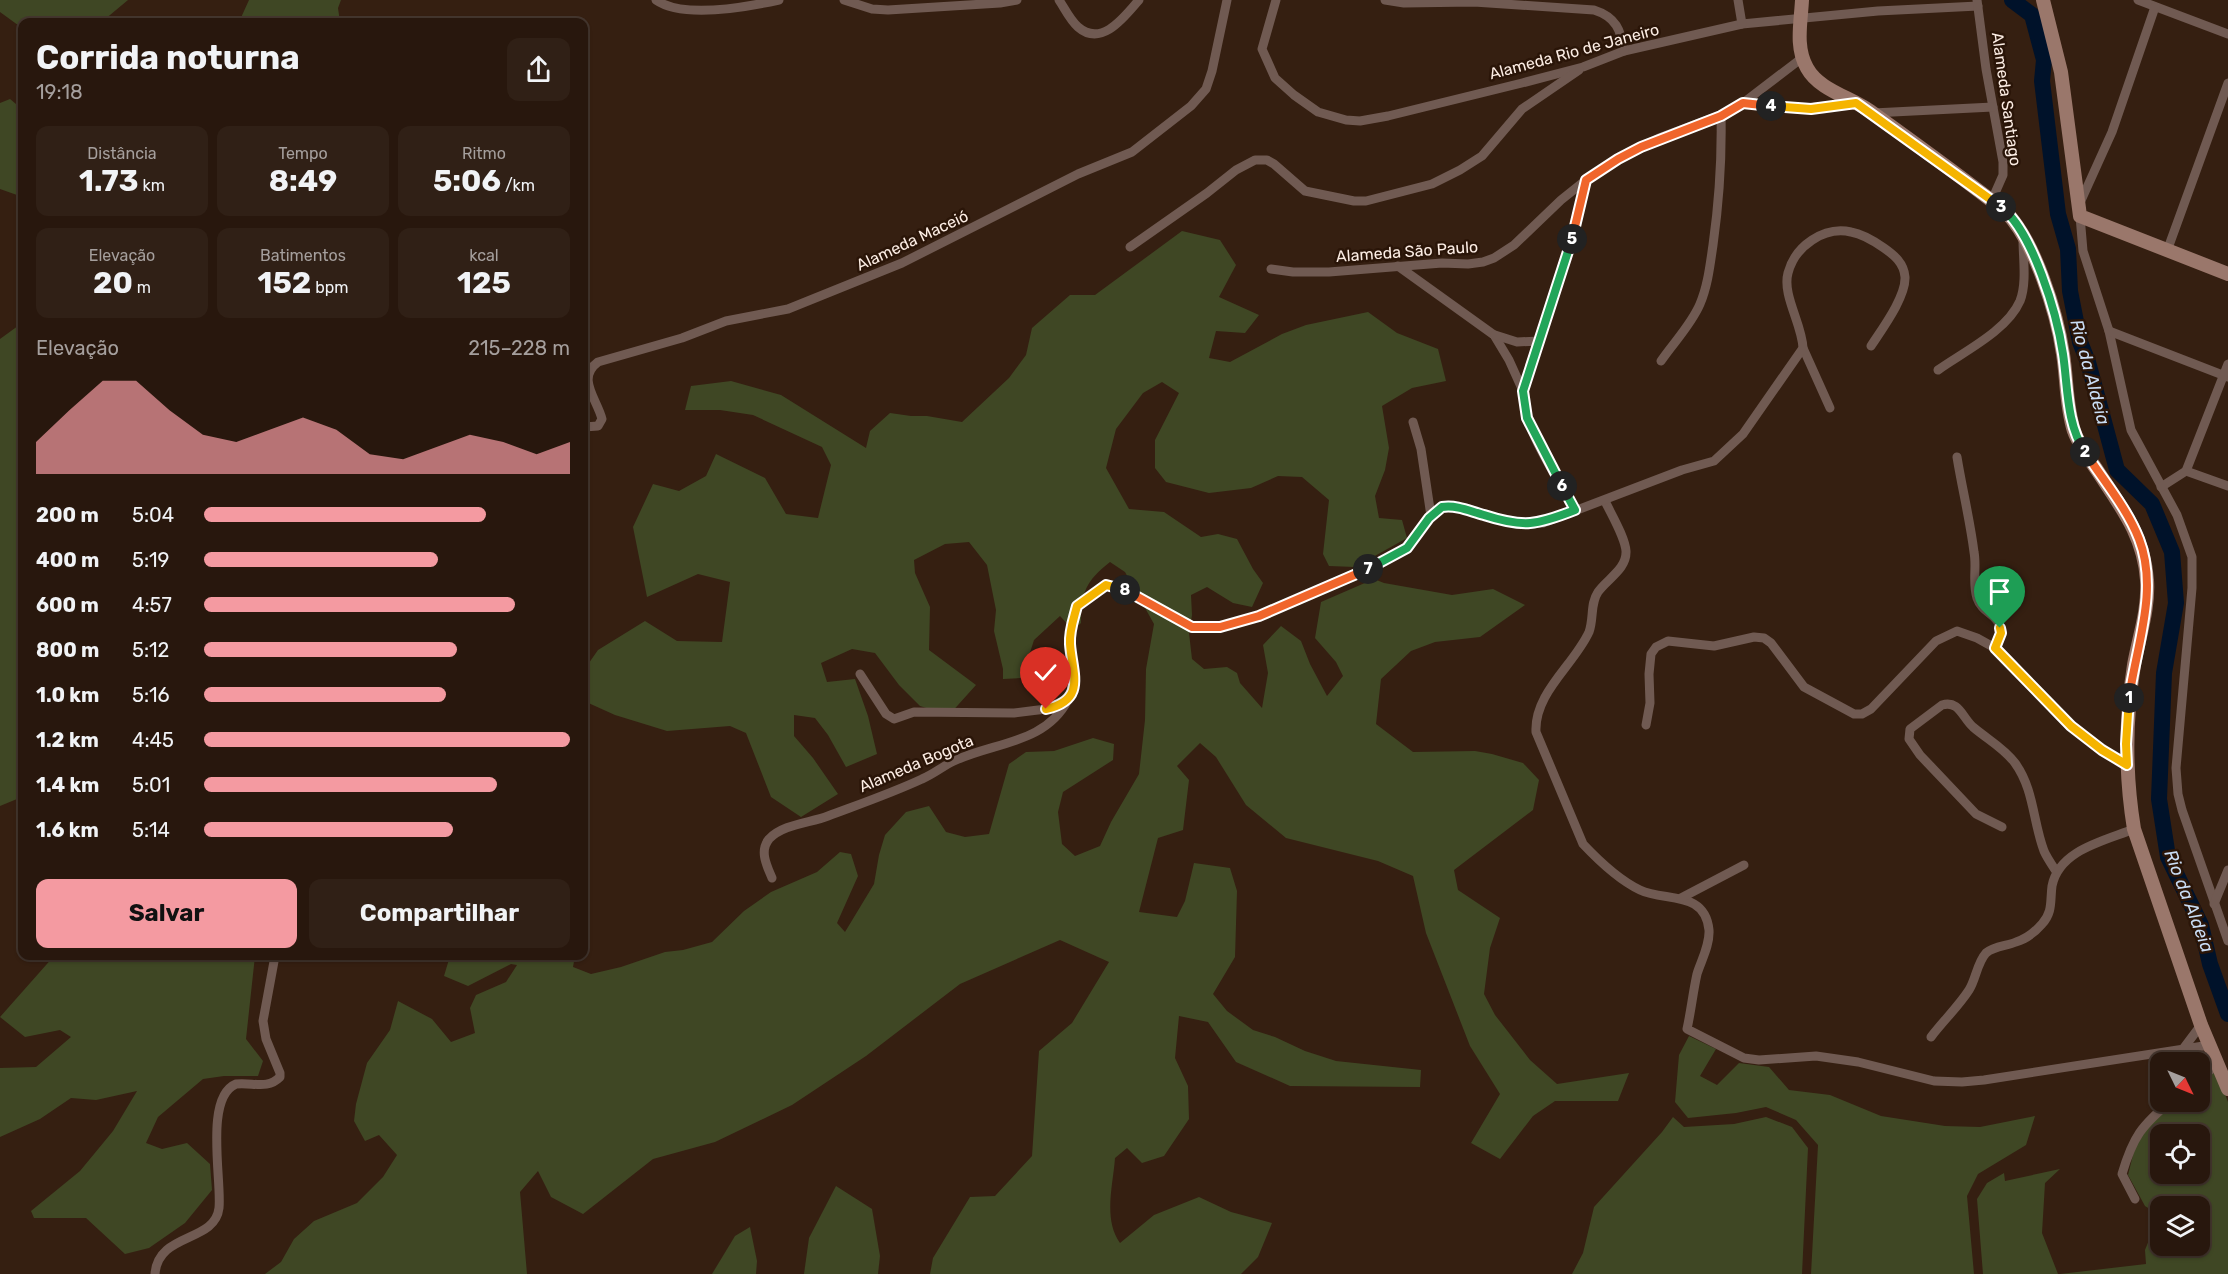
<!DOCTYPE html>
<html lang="pt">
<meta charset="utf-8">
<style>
body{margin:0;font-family:Rubik,sans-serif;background:#302016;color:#f1f3f6;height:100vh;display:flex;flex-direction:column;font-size:22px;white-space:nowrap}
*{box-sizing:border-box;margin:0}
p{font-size:20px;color:#a59f9d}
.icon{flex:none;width:33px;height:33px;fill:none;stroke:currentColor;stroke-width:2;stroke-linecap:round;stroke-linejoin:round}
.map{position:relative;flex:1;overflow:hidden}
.details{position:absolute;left:18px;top:18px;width:570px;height:942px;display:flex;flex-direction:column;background:#28170d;border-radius:12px;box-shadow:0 2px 4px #0004,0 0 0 2px #44362e}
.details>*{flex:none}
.needle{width:39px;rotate:133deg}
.fabs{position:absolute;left:2150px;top:1052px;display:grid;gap:12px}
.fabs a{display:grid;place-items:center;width:60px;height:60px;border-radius:12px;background:#28170d;box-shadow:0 2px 4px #0004,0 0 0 2px #44362e;font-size:30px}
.pin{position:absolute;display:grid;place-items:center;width:51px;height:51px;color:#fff;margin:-62px -26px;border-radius:50% 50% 50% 0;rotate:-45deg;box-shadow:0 0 6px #0007}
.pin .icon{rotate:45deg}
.km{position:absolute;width:30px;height:30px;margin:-15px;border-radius:50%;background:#222;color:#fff;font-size:16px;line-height:30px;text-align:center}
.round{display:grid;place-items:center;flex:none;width:63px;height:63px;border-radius:12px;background:#302016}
.overview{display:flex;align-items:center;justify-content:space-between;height:102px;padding:0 18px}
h1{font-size:33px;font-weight:700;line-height:45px}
.metrics{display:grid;grid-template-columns:repeat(3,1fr);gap:9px;height:102px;padding:6px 18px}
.metrics div{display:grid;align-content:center;border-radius:12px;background:#302016;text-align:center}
.metrics b{font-size:30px;font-weight:700}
.metrics small{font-size:16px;font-weight:400}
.metrics p{font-size:16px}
.chart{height:168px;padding:12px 18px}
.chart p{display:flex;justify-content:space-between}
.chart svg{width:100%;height:108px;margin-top:6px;fill:#f49aa1;opacity:.7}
.cta{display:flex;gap:12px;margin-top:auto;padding:12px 18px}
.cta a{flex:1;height:69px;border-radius:12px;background:#f49aa1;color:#111;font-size:24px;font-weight:700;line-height:69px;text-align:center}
.cta a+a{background:#302016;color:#f1f3f6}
ul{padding:0 18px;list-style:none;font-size:20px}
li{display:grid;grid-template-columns:96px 72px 1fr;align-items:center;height:45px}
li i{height:15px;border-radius:8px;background:#f49aa1}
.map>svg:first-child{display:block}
.green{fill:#3f4724;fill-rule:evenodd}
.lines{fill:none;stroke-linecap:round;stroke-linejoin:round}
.river{stroke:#00122a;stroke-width:16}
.street{stroke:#705a52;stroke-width:9}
.secondary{stroke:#9a776b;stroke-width:14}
.split-1-casing{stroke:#fff;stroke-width:12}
.split-2-casing{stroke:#fff;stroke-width:12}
.split-3-casing{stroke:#fff;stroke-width:12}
.split-4-casing{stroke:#fff;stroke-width:12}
.split-5-casing{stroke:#fff;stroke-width:12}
.split-6-casing{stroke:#fff;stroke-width:12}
.split-7-casing{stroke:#fff;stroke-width:12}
.split-8-casing{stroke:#fff;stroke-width:12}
.split-9-casing{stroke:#fff;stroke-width:12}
.split-1{stroke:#f5b400;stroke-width:8}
.split-2{stroke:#f0652b;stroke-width:8}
.split-3{stroke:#22a559;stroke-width:8}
.split-4{stroke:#f5b400;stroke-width:8}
.split-5{stroke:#f0652b;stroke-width:8}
.split-6{stroke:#22a559;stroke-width:8}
.split-7{stroke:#22a559;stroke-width:8}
.split-8{stroke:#f0652b;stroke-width:8}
.split-9{stroke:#f5b400;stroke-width:8}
.labels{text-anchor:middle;stroke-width:5;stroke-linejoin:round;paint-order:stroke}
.street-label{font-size:16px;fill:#fcede4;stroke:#2a1508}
.water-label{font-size:18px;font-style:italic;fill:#c9ddf5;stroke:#2a1508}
</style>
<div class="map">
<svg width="2228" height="1274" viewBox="0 0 2228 1274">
<rect width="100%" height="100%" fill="#351f11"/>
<g class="green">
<polygon points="0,0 128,0 104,20 89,22 22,22 22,28 0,12"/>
<polygon points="249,0 341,0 338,8 340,22 239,22"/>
<polygon points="10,99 22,109 22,264 17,251 17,195 0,189 0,103"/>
<path d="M1182,231L1220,240L1236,265L1219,297L1259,315L1245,333L1216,331L1209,358L1230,362L1282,334L1306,325L1368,312L1397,333L1438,349L1446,381L1412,388L1382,406L1389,448L1385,470L1375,496L1379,518L1402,520L1407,538L1355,567L1329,566L1323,554L1329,500L1302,477L1278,476L1251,488L1209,493L1166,482L1155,468V440L1179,393L1162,382L1143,393L1116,429L1106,468L1129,509L1164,512L1201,537L1218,534L1237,539L1253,569L1263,583L1252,607L1233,603L1207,587L1191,595L1192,615L1189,633L1192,659L1204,669L1227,667L1237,673L1240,683L1262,708L1268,673L1263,645L1281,626L1301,641L1310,664L1327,696L1343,676L1336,662L1315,638L1321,602L1374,579L1384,583L1452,595L1493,589L1525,605L1480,637L1435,642L1411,651L1381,679L1376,724L1413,752L1475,751L1492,754L1523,763L1539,780L1533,810L1454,870L1458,890L1500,918L1490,948L1484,994L1495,1015L1530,1060L1557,1084L1629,1073L1618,1101H1555L1533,1116L1500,1159L1471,1143L1500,1094L1470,1046L1426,933L1413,876L1378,861L1286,838L1246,805L1216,757L1200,743L1177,766L1189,780L1183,830L1158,838L1139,912L1177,917L1185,901L1194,863L1230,868L1237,891L1235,957L1213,994L1227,1011L1253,1030L1275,1037L1305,1051L1336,1061L1421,1070L1420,1087L1290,1086L1236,1062L1208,1022L1179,1016L1175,1058L1188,1086L1189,1119L1164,1156L1142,1163L1127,1148L1115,1158C1113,1186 1103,1219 1120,1243L1154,1215L1199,1197L1231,1212L1272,1223L1258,1257L1241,1274H930L933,1258L970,1197L995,1196L1032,1156L1039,1051L1072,1023L1109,962L1060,940L960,984L866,1056L792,1105L715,1142L653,1159L583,1214L551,1197L538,1171L520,1192L527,1274H265L281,1262L294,1239L314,1221L357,1203L383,1177L397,1155L379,1135L365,1141L354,1121L356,1104L367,1063L390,1030L398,1001L432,1019L451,1042L475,1033L470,1008L476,995L506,982L517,965L511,964L468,986L444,976L450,956H575L573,967L591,974L621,967L665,952L683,950L712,942L744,911L771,892L817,872L840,852L851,854L858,876L837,923L845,932L874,884L879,855L885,835L906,812L929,806L946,832L965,837L989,834L1009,764L1026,752L1054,751L1093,738L1114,744L1113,760L1063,792L1058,812L1062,844L1075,856L1100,846L1111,822L1139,774L1145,720L1146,669L1154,624L1125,572L1110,562C1086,581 1081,592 1081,623L1073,630L1060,616L1034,640L1022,678L1003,679V669L994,631L996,610L987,565L969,542L945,544L914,560L915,573L930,607L929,650L976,685L949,715L920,706L899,685L875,653L852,649L821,663L827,682L855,679L868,716L877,754L846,767L828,735L815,718L794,715V736L813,758L838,794L801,817L771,797L746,733L730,726L667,731L615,715L584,701V670L598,650L645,621L677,641L722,642L730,582L698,574L647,597L633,527L653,484L679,491L706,476L716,454L765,478L786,514L818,518L831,465L822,447L753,415L720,410H685L691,386L731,381L781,395L866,448L870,431L890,413L911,416H927L962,422L1009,378L1026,355L1032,328L1070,295H1095Z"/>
<polygon points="22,323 22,816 17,799 0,806 0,339"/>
<polygon points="54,956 255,956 246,1039 263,1061 258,1076 224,1076 203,1079 158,1117 146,1143 162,1149 187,1143 210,1164 212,1190 185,1223 149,1248 125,1254 86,1218 34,1218 31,1211 80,1171 113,1131 137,1091 96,1100 71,1098 40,1119 0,1137 0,1068 36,1067 71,1037 60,1030 25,1037 0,1017"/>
<polygon points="1689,1036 1716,1049 1700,1076 1717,1085 1739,1063 1769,1067 1789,1090 1830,1095 1881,1116 1945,1126 1980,1127 2035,1116 2026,1145 1978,1174 1967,1196 1974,1274 1811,1274 1818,1145 1796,1120 1766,1107 1736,1113 1688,1118 1675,1102 1679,1055"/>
<path d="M2216,1071L2228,1102V1274H2060L2146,1264L2145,1250L2159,1215L2145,1206L2128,1175L2135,1147L2151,1123L2178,1101H2199V1084ZM2160,1134H2199V1173H2160ZM2160,1206H2199V1245H2160Z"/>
<polygon points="1673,1117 1684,1127 1734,1124 1766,1117 1792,1127 1808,1148 1802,1274 1572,1274 1583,1253 1594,1207 1662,1132"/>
<polygon points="2060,1169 2045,1183 2042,1233 2058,1274 1983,1274 1977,1199 1987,1183 2004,1173 2005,1181"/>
<polygon points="836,1186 872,1209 880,1256 878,1274 804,1274 809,1238"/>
<polygon points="750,1227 757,1261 756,1274 712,1274 735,1236"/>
</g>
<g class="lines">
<polyline class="river" points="2012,0 2032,15 2044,60 2042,81 2058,214 2068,249 2070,291 2080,342 2088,362 2117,470 2152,504 2172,552 2176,603 2164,673 2159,799 2168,857 2201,925 2210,964 2228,1014"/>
<g class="street">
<path d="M656,0C683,19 747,7 779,0"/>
<polyline points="844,0 872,9 888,10 1000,3 1017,0"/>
<path d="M1059,0C1065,9 1070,20 1078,27C1102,48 1125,16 1139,0"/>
<polyline points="1276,0 1262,49 1275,78 1294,95 1318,112 1346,120 1360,121 1388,116 1522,83 1583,67 1624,51 1742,24 1878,11 1978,6"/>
<path d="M1385,0L1404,3L1474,2L1594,10C1616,17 1621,30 1624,51"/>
<polyline points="1738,0 1742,24"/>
<polyline points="1977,0 1986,69 2003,162 2003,175 1992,200"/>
<polyline points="2138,0 2228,34"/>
<polyline points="1743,103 1802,58"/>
<polyline points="1873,113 1993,107"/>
<polyline points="2079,205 2112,132 2155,7"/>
<polyline points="2080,216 2083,251 2109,331 2131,430 2177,515 2192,557 2192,588 2176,768 2178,794 2182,810 2228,941"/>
<polyline points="1130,247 1207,193 1236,170 1255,160 1267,160 1274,164 1305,191 1354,201 1366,201 1432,184 1460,170 1482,156 1522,109 1579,70"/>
<polyline points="2167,251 2228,83"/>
<polyline points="1398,266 1494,335 1509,360 1523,391"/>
<polyline points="1271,269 1293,272 1329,272 1442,263 1468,264 1483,262 1494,258 1514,245 1561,200 1586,180 1618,159 1659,138 1721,115 1743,103 1799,109 1854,103"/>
<polyline points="2109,331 2228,377"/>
<polyline points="1495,335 1517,342 1540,341"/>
<polyline points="1803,348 1830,408"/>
<path d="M1661,361C1674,342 1691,325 1700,304C1708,285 1710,265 1713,245C1719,202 1722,159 1721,115"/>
<path d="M1938,370C1963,352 2007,331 2020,301C2027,283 2023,258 2023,240"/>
<polyline points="1413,422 1421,449 1431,516"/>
<path d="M584,427L598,426L602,419C597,399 576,378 598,362L682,338L726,321L788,309L902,263L1078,174L1132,152L1191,106L1206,89L1212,71L1227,0"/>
<path d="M1957,457C1962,488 1970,520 1974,552C1977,567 1972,583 1977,598C1984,619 2011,613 1995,648"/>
<polyline points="2186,471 2228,486"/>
<polyline points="2161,487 2186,471 2228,364"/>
<path d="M1605,501C1611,514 1625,537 1626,551C1627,569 1607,579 1598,592C1590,604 1594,618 1589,632C1574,665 1534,693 1536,732L1583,844C1599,861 1619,880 1640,890C1665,902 1705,890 1709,930C1710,945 1701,961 1697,974C1693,992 1691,1011 1687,1029L1744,1058L1759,1060L1816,1056L1858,1062L1934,1081L1962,1082L1984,1080L2210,1045"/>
<path d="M1575,510C1556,475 1524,432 1523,391L1568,254L1586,180"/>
<path d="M860,674L886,714L894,719L914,712L1014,713L1046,709L1064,702L1072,693L1075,680L1069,641L1077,606L1106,585L1124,590L1192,627L1220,628L1259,616L1396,555C1415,542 1423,519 1442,507C1459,504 1474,513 1490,517C1508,522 1524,525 1543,523L1682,470L1714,461L1743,434L1803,348C1802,324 1782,295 1788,273C1795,246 1824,226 1851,232C1863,234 1874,241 1884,248C1894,255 1904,263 1905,277C1906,297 1882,329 1871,346"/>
<polyline points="1646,725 1650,703 1649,674 1651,654 1656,647 1668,641 1714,646 1754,637 1764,638 1771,643 1804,687 1854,714 1862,714 1871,709 1936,641 1957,631 1977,638 1995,648 2071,726 2102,750 2127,765"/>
<path d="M2002,827L1976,814L1920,755L1909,739L1910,729L1942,705C1959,700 1962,717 1973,727C1987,739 2004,748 2015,763C2034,789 2033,822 2044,851C2047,858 2052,865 2056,871"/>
<path d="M772,878C767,866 759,851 769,839C783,824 810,823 828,816C860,804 892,793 922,779C934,774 943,766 954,761C994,742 1045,744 1068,700"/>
<polyline points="1681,898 1744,865"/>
<polyline points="2214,904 2228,870"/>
<path d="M1931,1037C1943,1021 1958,1007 1969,990C1976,979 1977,963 1986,953C1994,946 2007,946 2016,942C2026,939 2035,932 2042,924C2053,912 2050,901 2052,886C2059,850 2104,841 2134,829"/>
<polyline points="2183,1049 2201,1025"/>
<polyline points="2199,1079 2218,1064"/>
<path d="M2135,1199L2122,1174C2133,1137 2141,1126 2171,1101"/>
<path d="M155,1274C158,1232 215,1243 219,1208C222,1181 204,1097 236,1084C253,1082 267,1090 280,1077V1073L266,1039L263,1021L275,956"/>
</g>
<g class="secondary">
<path d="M1802,0C1801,22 1795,47 1807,68C1819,90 1850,97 1870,111C1916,144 1962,177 2006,212C2035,242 2057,313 2063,354C2067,379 2066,406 2074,431C2079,445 2088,457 2097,470C2121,507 2144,535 2147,580C2149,609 2139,637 2134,665C2125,721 2125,774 2134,829L2201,1025L2228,1089"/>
<polyline points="2043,0 2061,72 2080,216 2228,274"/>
</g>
</g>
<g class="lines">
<defs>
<polyline id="split-1" points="2000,628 2001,633 1995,648 2071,726 2102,750 2127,765 2126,744 2129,698"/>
<path id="split-2" d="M2085,452C2103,480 2127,508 2139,539C2159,590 2136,647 2129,698"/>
<path id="split-3" d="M2001,207C2033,232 2057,314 2063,354C2068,387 2066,423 2085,452"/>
<polyline id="split-4" points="1771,106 1811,109 1856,103 2001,207"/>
<polyline id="split-5" points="1572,239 1586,180 1618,159 1641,147 1721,116 1743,103 1771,106"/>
<polyline id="split-6" points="1562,486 1527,418 1523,391 1572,239"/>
<path id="split-7" d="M1368,569L1407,548L1429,518L1442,507C1458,505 1469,511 1484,515C1524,528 1537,525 1575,510L1562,486"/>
<polyline id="split-8" points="1125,590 1192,627 1220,627 1259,616 1368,569"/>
<path id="split-9" d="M1046,709C1087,700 1072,673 1070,644C1069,631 1074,618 1077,606L1106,585L1125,590"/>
</defs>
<use href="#split-1" class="split-1-casing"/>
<use href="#split-2" class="split-2-casing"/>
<use href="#split-3" class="split-3-casing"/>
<use href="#split-4" class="split-4-casing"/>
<use href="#split-5" class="split-5-casing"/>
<use href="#split-6" class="split-6-casing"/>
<use href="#split-7" class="split-7-casing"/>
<use href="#split-8" class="split-8-casing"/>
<use href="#split-9" class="split-9-casing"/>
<use href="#split-1" class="split-1"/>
<use href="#split-2" class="split-2"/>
<use href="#split-3" class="split-3"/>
<use href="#split-4" class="split-4"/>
<use href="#split-5" class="split-5"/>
<use href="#split-6" class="split-6"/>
<use href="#split-7" class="split-7"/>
<use href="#split-8" class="split-8"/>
<use href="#split-9" class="split-9"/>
</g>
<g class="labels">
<g class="street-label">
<text transform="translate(1574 51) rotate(-15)" y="6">Alameda Rio de Janeiro</text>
<text transform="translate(2007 99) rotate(82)" y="6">Alameda Santiago</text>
<text transform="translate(912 240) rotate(-25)" y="6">Alameda Maceió</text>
<text transform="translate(1407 251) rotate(-4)" y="6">Alameda São Paulo</text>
<text transform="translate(916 763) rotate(-23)" y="6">Alameda Bogota</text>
</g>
<g class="water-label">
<text transform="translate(2090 372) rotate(75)" y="6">Rio da Aldeia</text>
<text transform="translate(2189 901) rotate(69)" y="6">Rio da Aldeia</text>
</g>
</g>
</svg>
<div class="fabs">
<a><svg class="needle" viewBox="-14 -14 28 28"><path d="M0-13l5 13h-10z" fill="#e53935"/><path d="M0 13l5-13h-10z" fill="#a59f9d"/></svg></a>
<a><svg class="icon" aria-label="locate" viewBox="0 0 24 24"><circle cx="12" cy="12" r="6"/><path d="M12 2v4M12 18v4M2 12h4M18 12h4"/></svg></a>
<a><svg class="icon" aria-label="layers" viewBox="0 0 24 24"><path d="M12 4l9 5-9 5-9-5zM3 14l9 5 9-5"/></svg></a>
</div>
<div class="pin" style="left:2000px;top:628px;background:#1e9e55"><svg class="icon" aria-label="arrive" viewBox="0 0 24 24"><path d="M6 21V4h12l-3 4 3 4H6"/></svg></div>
<div class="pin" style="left:1046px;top:709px;background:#d93025"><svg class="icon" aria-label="check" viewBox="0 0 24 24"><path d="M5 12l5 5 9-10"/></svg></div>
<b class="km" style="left:2129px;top:698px">1</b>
<b class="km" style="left:2085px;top:452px">2</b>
<b class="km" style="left:2001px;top:207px">3</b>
<b class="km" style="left:1771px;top:106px">4</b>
<b class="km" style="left:1572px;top:239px">5</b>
<b class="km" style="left:1562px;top:486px">6</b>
<b class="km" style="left:1368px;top:569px">7</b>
<b class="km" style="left:1125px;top:590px">8</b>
<section class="details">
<div class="overview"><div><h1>Corrida noturna</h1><p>19:18</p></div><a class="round"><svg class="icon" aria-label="share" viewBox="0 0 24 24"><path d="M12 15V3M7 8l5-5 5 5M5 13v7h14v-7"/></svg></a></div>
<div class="metrics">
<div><p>Distância</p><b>1.73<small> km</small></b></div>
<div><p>Tempo</p><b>8:49</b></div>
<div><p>Ritmo</p><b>5:06<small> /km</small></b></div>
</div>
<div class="metrics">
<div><p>Elevação</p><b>20<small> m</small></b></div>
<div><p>Batimentos</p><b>152<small> bpm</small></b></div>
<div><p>kcal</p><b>125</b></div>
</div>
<div class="chart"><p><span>Elevação</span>215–228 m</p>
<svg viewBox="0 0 160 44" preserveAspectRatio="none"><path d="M0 44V31L10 18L20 6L30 6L40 18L50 28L60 31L70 26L80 21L90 26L100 36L110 38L120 33L130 28L140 31L150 36L160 31V44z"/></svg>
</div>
<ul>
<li><b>200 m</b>5:04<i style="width:77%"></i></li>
<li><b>400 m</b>5:19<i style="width:64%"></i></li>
<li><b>600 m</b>4:57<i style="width:85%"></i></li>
<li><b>800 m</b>5:12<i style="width:69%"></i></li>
<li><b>1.0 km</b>5:16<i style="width:66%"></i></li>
<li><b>1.2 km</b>4:45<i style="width:100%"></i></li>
<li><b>1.4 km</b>5:01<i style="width:80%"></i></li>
<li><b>1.6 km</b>5:14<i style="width:68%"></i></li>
</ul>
<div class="cta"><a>Salvar</a><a>Compartilhar</a></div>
</section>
</div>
